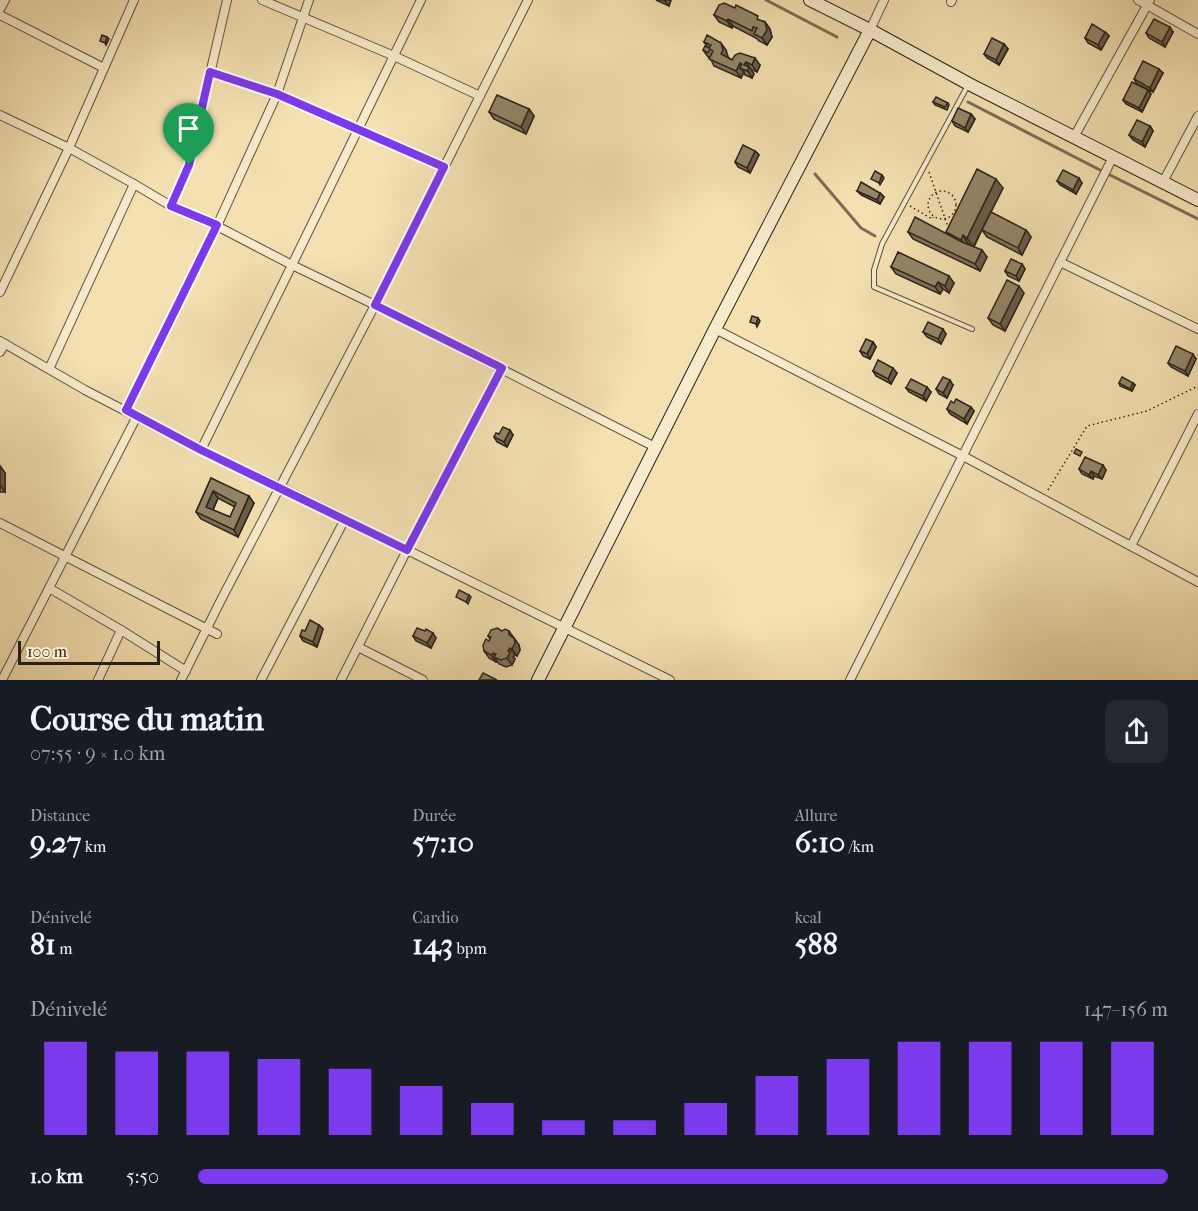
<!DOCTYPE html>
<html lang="fr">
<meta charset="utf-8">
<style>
body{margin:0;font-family:"IM FELL French Canon",serif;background:#242831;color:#f1f3f6;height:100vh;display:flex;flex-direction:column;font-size:22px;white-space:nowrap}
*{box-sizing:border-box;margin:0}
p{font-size:20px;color:#9ea1a6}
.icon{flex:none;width:33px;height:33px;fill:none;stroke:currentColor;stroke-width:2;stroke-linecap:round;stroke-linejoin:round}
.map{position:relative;height:680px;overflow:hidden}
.details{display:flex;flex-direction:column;background:#171b24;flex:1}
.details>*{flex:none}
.scale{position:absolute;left:18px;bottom:15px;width:142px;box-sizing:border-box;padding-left:6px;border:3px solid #2a2219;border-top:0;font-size:16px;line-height:21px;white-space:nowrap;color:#2a2219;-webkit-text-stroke:4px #f8ebcc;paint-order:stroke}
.pin{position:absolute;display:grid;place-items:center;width:51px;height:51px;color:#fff;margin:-62px -26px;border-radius:50% 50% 50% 0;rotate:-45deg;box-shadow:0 0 6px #0007}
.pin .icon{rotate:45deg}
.round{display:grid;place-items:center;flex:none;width:63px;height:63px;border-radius:12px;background:#242831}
.head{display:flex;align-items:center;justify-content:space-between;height:102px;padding:0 30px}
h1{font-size:33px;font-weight:700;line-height:45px}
.stats{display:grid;grid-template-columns:repeat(3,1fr);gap:9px;height:102px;padding:6px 30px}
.stats div{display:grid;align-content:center}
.stats b{font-size:30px;font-weight:700}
.stats small{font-size:16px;font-weight:400}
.stats p{font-size:16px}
.chart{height:168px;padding:12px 30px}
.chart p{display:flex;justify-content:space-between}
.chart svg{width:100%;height:108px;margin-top:6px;stroke:#7c3aed;stroke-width:6}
ul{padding:0 30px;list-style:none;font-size:20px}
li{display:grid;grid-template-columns:96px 72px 1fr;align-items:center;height:45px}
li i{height:15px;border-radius:8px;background:#7c3aed}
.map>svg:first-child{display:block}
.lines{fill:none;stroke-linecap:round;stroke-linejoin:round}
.stream{stroke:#7a6d55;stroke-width:3}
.lane-casing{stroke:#5c523f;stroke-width:6}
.street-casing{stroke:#5c523f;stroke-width:10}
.secondary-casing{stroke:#2a2219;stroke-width:14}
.path{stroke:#2a2219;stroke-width:1.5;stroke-dasharray:1.5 3;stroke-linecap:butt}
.lane{stroke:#f8ebcc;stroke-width:4}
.street{stroke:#f8ebcc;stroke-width:8}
.secondary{stroke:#f8ebcc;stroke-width:12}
.wall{fill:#7e7259;stroke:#2a2219;stroke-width:1.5;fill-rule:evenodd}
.shaded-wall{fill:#675d49;stroke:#2a2219;stroke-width:1.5}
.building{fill:#938568;stroke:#2a2219;stroke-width:1.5;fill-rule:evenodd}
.route-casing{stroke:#fff;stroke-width:12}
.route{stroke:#7c3aed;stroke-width:8}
</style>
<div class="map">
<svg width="1198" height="680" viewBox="0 0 1198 680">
<rect width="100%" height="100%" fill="#f4e0b1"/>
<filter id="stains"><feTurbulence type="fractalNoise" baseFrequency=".00333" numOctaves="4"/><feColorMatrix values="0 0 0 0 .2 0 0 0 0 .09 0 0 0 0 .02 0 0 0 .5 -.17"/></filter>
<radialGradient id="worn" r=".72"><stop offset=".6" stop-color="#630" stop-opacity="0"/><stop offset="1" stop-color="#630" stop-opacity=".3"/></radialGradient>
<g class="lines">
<g class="stream">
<polyline points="766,0 837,37"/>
<polyline points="968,102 1100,170"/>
<polyline points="815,174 861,228 875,236"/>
<polyline points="1110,175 1198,219"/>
</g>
<defs>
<polyline id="lane" points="967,87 882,244 874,270 874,287 972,329"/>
<g id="street">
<polyline points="262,0 394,56 480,96"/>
<polyline points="1138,0 1198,34"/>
<polyline points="951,2 952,0"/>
<polyline points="0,9 5,0"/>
<polyline points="0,15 104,68"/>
<polyline points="870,30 884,0"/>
<polyline points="210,72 277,94 444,167"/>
<polyline points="0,115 69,148 134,184 171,206 217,226 292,265 375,305 655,447"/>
<polyline points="1074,137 1150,0"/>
<polyline points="1163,182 1198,116"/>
<polyline points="171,206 189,165 227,0"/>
<polyline points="1060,262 1198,329"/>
<polyline points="0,292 69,148 134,0"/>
<polyline points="715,329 963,456 1198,582"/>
<polyline points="0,341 85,390 201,450 280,487 670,680"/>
<polyline points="0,352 5,344"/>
<polyline points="49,369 134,184"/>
<polyline points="126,410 217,226 277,94 309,0"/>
<polyline points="201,450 292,265 421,0"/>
<polyline points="0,523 217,634"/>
<polyline points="1131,546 1198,414"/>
<polyline points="49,588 121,630 186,671"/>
<polyline points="358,647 423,680"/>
<polyline points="2,680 137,416"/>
<polyline points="98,680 121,630"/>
<polyline points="181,680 221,600 375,305 528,0"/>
<polyline points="261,680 345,519"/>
<polyline points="341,680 407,550 502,368"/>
<polyline points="850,680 1113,157"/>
</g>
<g id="secondary">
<polyline points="810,0 870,30 969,84 1198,200"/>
<polyline points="538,680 715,329 870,30"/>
</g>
</defs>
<use href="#lane" class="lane-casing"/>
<use href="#street" class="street-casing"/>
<use href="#secondary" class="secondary-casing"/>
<g class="path">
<polyline points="929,172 948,227"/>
<circle cx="942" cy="205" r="14"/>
<polyline points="910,206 932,219 933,217"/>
<polyline points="1048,490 1087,426 1147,411 1198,386"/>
</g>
<use href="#lane" class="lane"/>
<use href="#street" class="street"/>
<use href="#secondary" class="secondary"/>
</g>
<g class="wall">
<polygon points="656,0 671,0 669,6"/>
<polygon points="714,15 762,21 765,22 770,29 772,37 767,45 759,41 756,38 733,26 732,28 719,22"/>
<polygon points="1105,32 1109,36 1101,50 1088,43 1085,38"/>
<polygon points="1173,32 1165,47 1149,38 1146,33"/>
<polygon points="704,42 726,50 728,57 732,60 760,65 757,72 750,69 754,74 752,78 745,75 744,72 741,78 714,66 710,58 708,57 703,50 708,48"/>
<polygon points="1004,44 1008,49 999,65 987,58 984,54"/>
<polygon points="1163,73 1153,92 1137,84 1134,79"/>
<polygon points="1148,90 1151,94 1142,112 1126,104 1123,100"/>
<polygon points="933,102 948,103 949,105 947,110 935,105"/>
<polygon points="529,109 534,116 526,134 494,119 489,112"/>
<polygon points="971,114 975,119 968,132 955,126 952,121"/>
<polygon points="1150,126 1153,131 1145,147 1133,140 1129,135"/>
<polygon points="755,151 759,155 750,173 738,167 735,162"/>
<polygon points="1057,181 1082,183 1076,194 1060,185"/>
<polygon points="1003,188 984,226 1026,230 1031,237 1022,255 987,237 982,230 974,247 987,257 980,271 913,239 908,232 947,234 946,232"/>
<polygon points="857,191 880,193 884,197 880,204 861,195"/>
<polygon points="1022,264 1025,269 1019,281 1008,276 1005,271"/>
<polygon points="891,267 954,283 949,293 943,289 940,294 896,274"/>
<polygon points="1024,293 1005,331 993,325 988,318"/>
<polygon points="923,332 946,334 941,344 927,337"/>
<polygon points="873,342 876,347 870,359 863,356 860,351"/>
<polygon points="1196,359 1188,376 1171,367 1168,363"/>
<polygon points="873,371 897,373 891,384 876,376"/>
<polygon points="1119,383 1133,383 1135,385 1132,391 1120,386"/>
<polygon points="953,385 947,398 939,394 936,389"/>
<polygon points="906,388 931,392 926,401 909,392"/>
<polygon points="947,409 974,411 967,424 950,414"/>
<polygon points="499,434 513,435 507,447 497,442 494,437"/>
<polygon points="0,466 5,473 5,492 0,492"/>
<polygon points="1079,469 1106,470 1102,479 1094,476 1093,479 1082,474"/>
<path d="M211,478L254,503L238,537L201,519L196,512ZM218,498L235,507L230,517L213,510Z"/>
<polygon points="319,625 323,629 317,647 303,641 300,636 305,631"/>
<polygon points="502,631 509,631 519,645 520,650 517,656 515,655 513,657 515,659 512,665 506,667 499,664 497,661 496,662 489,658 484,651 490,639 488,636"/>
<polygon points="413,636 436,638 431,648 416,641"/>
</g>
<g class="shaded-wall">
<polygon points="664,0 671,0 669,6"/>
<polygon points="728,19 733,26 732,28 727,21"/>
<polygon points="765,22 770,29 772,37 767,45 762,38"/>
<polygon points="1170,27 1173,32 1165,47 1162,42"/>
<polygon points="1105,32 1109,36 1101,50 1098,45"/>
<polygon points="107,37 109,39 106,45 105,43"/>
<polygon points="721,43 726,50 728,57 726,61 721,54"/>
<polygon points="1004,44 1008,49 999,65 996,60"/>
<polygon points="755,58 760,65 757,72 752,65"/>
<polygon points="746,62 754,74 752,78 744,65"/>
<polygon points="740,63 744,69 740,68 744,72 741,78 736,71"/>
<polygon points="1159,69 1163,73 1153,92 1150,88"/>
<polygon points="1148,90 1151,94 1142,112 1139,108"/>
<polygon points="529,109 534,116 526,134 521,127"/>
<polygon points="971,114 975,119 968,132 965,128"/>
<polygon points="1150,126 1153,131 1145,147 1142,142"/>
<polygon points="755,151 759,155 750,173 747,168"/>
<polygon points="882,175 884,178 880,185 879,183"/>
<polygon points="1079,178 1082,183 1076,194 1073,190"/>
<polygon points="996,179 1003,188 973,247 967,238"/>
<polygon points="880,193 884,197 880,204 877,200"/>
<polygon points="1026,230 1031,237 1022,255 1018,248"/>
<polygon points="963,235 969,245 967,249 961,240"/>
<polygon points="982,250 987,257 980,271 975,264"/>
<polygon points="1022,264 1025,269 1019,281 1016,276"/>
<polygon points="949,276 954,283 949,293 945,286"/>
<polygon points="938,282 943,289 940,294 935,287"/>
<polygon points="1019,286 1024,293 1005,331 1000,324"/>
<polygon points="758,318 760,321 757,327 756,324"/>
<polygon points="943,329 946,334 941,344 938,339"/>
<polygon points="873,342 876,347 870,359 867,354"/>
<polygon points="1193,354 1196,359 1188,376 1185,371"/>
<polygon points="893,368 897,373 891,384 888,379"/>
<polygon points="950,380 953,385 947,398 943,393"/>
<polygon points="1133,383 1135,385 1132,391 1130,389"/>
<polygon points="927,387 931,392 926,401 923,396"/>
<polygon points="971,407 974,411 967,424 964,419"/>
<polygon points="510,430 513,435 507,447 504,442"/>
<polygon points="1103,465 1106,470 1102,479 1098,475"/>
<polygon points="0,466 5,473 5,492 0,485"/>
<polygon points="1091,471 1094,476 1093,479 1089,475"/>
<polygon points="213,491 218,498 211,514 206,507"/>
<polygon points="249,496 254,503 238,537 234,530"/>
<polygon points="469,595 471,597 468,604 466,602"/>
<polygon points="319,625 323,629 317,647 313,642"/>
<polygon points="433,633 436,638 431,648 427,643"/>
<polygon points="514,638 519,645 520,650 517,656 512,649"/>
<polygon points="510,648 515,655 513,657 515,659 512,665 507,658 508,651"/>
<polygon points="493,653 496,658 494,657 497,661 496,662 491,655"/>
</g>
<g class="building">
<polygon points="724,3 735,8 736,5 758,16 757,19 765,22 767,30 762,38 754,34 757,28 753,27 752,31 728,19 727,21 714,15 719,5"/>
<polygon points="1154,19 1170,27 1162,42 1146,33"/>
<polygon points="1092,24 1105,32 1098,45 1085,38"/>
<polygon points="102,35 107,37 105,43 100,41"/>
<polygon points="707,35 721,43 723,50 721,54 732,60 735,55 740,53 755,58 752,65 746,62 744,65 749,67 747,71 740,68 742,64 740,63 736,71 709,59 713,51 710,49 708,53 703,50 705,46 709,48 711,45 704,42"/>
<polygon points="992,38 1004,44 996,60 984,54"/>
<polygon points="1143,61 1159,69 1150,88 1134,79"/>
<polygon points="1132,82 1148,90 1139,108 1123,100"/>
<polygon points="497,95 529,109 521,127 489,112"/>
<polygon points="936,97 948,103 945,107 933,102"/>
<polygon points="958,108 971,114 965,128 952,121"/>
<polygon points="1137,120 1150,126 1142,142 1129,135"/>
<polygon points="743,145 755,151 747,168 735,162"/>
<polygon points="977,169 996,179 967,238 963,235 961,240 946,232"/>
<polygon points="1063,170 1079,178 1073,190 1057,181"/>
<polygon points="875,171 882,175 879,183 871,179"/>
<polygon points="861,182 880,193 877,200 857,191"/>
<polygon points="991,212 1026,230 1018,248 982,230"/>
<polygon points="915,217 962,242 982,250 975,264 908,232"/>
<polygon points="898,252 949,276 945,286 938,282 935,287 891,267"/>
<polygon points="1011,259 1022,264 1016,276 1005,271"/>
<polygon points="1007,280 1019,286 1000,324 988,318"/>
<polygon points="752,316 758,318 756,324 750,322"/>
<polygon points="928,322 943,329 938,339 923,332"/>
<polygon points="866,339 873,342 867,354 860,351"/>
<polygon points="1176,346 1193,354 1185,371 1168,363"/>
<polygon points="878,360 893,368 888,379 873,371"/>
<polygon points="943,377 950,380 943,393 936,389"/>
<polygon points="1122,377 1133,383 1130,389 1119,383"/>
<polygon points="911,379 927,387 923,396 906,388"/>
<polygon points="956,399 971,407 964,419 947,409 951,401 954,403"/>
<polygon points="503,427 510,430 504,442 494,437 496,433 499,434"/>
<polygon points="1076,449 1082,452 1080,456 1074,453"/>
<polygon points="1085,457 1103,465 1098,475 1091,471 1089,475 1079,469"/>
<path d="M211,478L249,496L234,530L196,512ZM213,491L236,503L230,517L206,507Z"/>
<polygon points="459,590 469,595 466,602 456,597"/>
<polygon points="310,620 319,625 313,642 300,636 302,630 305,631"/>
<polygon points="417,628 425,631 426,629 433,633 427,643 413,636"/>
<polygon points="497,628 502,631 505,629 509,631 509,635 514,638 515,643 512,649 510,648 508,651 510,652 507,658 501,660 494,657 496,654 493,653 491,655 484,651 483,645 486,639 489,641 491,637 488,636 491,630"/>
<polygon points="483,673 497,680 479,680"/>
</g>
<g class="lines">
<defs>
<polygon id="route" points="210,72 277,94 444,167 375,305 502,368 407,550 201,450 126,410 217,225 171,206 189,165"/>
</defs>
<use href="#route" class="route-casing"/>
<use href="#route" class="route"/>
</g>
<rect width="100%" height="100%" filter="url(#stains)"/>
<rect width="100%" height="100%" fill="url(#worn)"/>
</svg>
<div class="scale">100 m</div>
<div class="pin" style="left:189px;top:165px;background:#1e9e55"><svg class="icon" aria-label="arrive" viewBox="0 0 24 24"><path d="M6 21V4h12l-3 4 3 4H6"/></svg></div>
</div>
<section class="details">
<div class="head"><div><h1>Course du matin</h1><p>07:55 · 9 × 1.0 km</p></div><a class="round"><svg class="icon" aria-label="share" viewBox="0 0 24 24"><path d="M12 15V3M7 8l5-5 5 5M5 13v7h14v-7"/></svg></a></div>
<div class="stats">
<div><p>Distance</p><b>9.27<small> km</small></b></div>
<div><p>Durée</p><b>57:10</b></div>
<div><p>Allure</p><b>6:10<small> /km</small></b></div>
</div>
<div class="stats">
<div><p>Dénivelé</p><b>81<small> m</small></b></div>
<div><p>Cardio</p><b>143<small> bpm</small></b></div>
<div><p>kcal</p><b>588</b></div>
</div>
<div class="chart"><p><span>Dénivelé</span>147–156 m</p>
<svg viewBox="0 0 160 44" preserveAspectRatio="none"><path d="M5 44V6M15 44V10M25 44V10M35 44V13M45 44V17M55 44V24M65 44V31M75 44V38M85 44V38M95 44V31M105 44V20M115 44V13M125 44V6M135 44V6M145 44V6M155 44V6"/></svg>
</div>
<ul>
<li><b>1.0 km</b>5:50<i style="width:100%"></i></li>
</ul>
</section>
